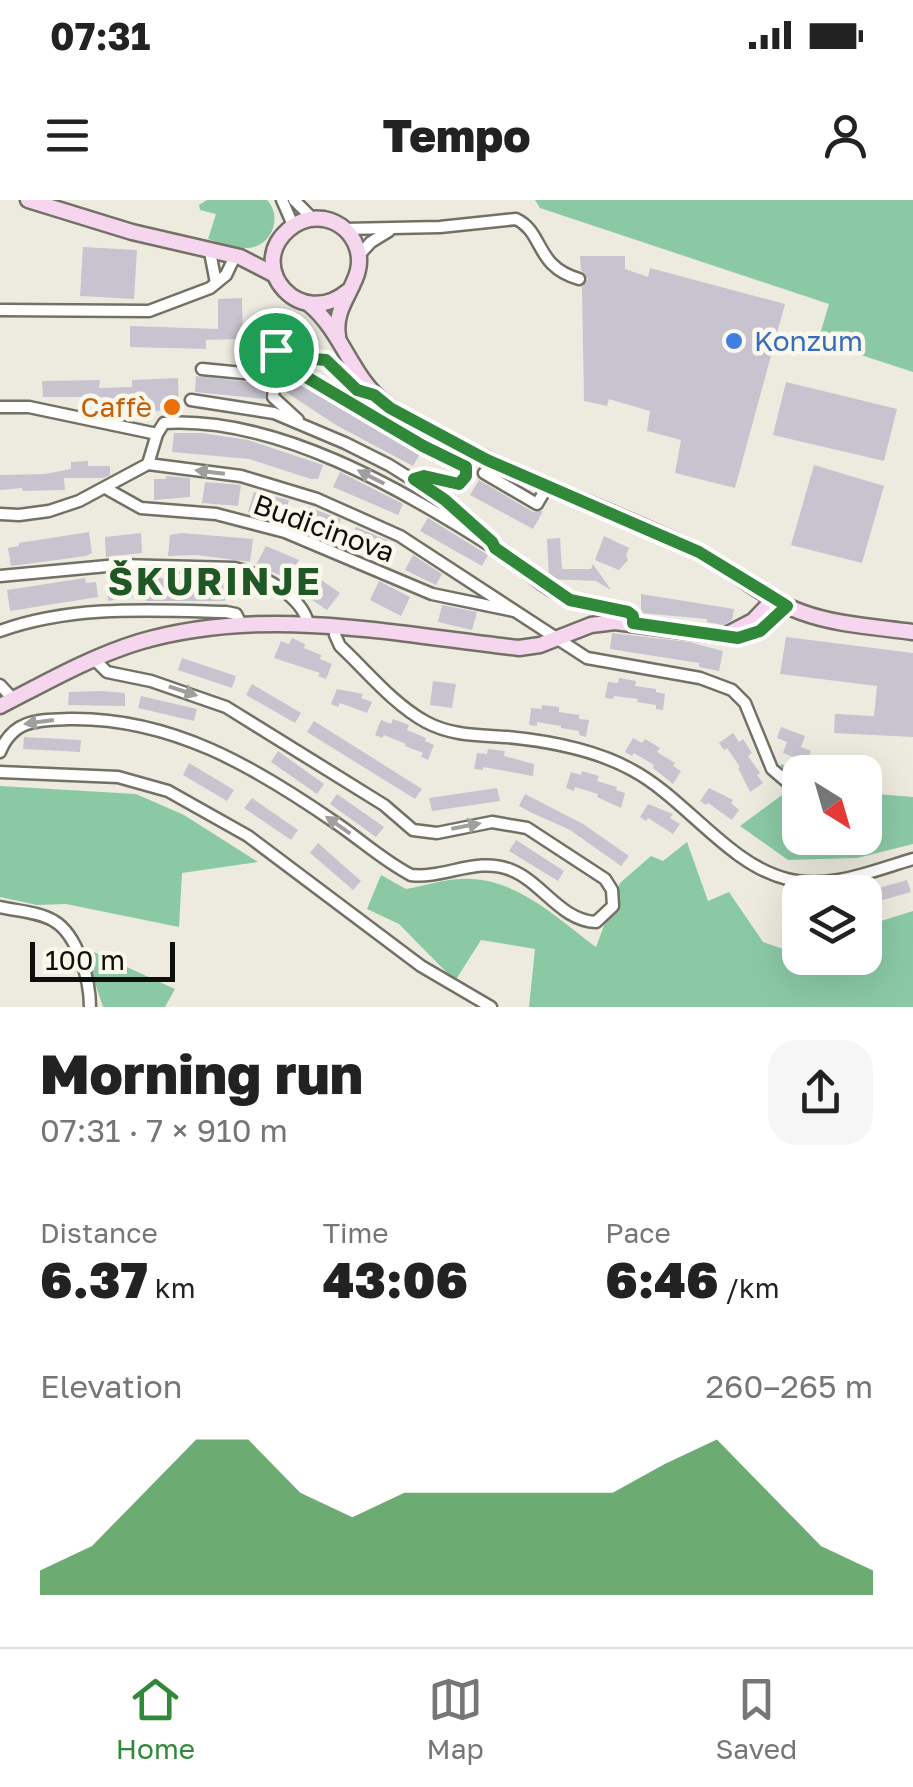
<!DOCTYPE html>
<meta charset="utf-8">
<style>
body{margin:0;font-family:"Golos Text",sans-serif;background:#f6f6f6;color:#222;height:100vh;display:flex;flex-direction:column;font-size:38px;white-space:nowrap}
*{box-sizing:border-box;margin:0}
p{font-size:32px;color:#767676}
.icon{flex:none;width:55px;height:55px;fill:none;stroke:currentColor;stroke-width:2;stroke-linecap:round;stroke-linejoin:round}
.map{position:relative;height:807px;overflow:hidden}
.drawer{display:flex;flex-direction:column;background:#fff;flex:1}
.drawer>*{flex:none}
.needle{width:65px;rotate:143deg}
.fabs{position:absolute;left:782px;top:555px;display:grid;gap:20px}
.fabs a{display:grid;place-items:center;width:100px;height:100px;border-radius:20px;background:#fff;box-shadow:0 10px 40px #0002;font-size:50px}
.scale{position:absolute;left:30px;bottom:25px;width:145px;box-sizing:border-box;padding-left:10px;border:5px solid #0e0e0a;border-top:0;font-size:28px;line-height:35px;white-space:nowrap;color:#0e0e0a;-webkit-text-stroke:8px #faf8ec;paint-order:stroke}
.pin{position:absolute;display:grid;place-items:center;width:85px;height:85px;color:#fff;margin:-42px;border:5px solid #fff;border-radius:50%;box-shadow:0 2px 10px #0007}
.round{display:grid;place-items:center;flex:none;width:105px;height:105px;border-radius:30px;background:#f6f6f6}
.head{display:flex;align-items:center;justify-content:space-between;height:170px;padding:0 40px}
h1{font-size:55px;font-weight:800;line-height:75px}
.metrics{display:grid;grid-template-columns:repeat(3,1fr);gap:15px;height:170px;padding:10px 40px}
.metrics div{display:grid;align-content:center}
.metrics b{font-size:50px;font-weight:800}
.metrics small{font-size:28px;font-weight:400}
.metrics p{font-size:28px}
.chart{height:280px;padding:20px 40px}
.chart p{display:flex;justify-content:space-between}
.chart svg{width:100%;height:180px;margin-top:10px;fill:#2f8939;opacity:.7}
.status{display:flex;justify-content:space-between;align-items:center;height:70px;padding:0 50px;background:#fff;direction:ltr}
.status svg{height:28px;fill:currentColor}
header{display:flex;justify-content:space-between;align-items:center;height:130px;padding:0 40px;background:#fff;font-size:45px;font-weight:800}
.tab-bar{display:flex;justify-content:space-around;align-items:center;height:140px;border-top:2px solid #e0e0e0;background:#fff;font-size:28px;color:#767676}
.tab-bar a{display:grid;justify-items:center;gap:5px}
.tab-bar .active{color:#2f8939}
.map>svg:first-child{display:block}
.green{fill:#8bc9a5}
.building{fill:#c7c4cf}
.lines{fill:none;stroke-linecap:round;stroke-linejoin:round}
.street-casing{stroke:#737166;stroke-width:15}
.secondary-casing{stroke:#737166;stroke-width:19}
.street{stroke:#fff;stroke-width:10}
.secondary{stroke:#f6d6ee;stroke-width:14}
.oneway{fill:#9f9f9d}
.route-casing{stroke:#fff;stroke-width:20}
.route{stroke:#2f8939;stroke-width:12}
.shop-dot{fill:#3f7fe0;stroke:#faf8ec;stroke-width:4}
.food-dot{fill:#e8710a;stroke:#faf8ec;stroke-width:4}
.labels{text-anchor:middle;stroke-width:9;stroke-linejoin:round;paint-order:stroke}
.shop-label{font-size:28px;fill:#366cbe;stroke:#faf8ec;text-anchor:start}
.food-label{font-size:28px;fill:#c56008;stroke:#faf8ec;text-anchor:end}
.street-label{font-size:28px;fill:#0e0e0a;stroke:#faf8ec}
.district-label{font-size:38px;font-weight:bold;letter-spacing:2.5px;fill:#1f5825;stroke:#faf8ec}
</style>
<div class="status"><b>07:31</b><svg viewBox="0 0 49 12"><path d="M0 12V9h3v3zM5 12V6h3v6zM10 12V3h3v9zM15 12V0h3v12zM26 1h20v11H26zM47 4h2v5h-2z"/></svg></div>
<header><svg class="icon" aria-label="menu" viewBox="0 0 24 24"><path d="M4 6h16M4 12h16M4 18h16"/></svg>Tempo<svg class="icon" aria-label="person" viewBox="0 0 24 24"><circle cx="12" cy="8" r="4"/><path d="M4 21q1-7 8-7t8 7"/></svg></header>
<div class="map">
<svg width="913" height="807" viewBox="0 0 913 807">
<rect width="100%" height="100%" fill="#edebdf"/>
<g class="green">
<path d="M207,0H267C283,17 272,46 248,48C234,49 221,43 208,39L216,14L200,10L199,5Z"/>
<polygon points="535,0 913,0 913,172 818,141 829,104 540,8"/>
<polygon points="781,564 804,572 800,572 800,638 865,638 865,593 913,597 913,644 857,658 788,660 740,626 782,595"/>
<polygon points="0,586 136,594 184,615 258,662 182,673 179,727 66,704 37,705 0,697"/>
<path d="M687,642L708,701L729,692L763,742L800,755V758H865V726L913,711V807H529L535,749L481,740L455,781L399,724L367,709L381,675L406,689C424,686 442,680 460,679C513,675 556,717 596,747L620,683L651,656L663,661Z"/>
<polygon points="83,747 175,789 165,807 103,807"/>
</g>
<g class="building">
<polygon points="83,47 137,50 134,99 80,96"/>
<polygon points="580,56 625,56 625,69 648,77 650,68 785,104 735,288 675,273 681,240 647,231 650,211 609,199 607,206 584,201 582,87 588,79 581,70"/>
<polygon points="242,98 243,151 249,151 248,162 235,161 237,139 206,140 206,149 130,147 130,126 218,129 218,99"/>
<polygon points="196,176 265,184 265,199 195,192"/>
<polygon points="178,178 179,210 133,212 133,203 108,204 108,197 43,197 42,181 100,180 99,188 132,187 132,180"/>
<polygon points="289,180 297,181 420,254 413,266 336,225 283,190"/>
<polygon points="786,182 897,209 884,261 773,235"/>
<polygon points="174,233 202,233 248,240 323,265 318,279 311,279 249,259 172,252"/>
<polygon points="88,261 88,266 110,266 110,275 103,278 64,278 65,290 23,291 22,288 0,290 0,275 45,274 71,269 71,262"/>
<polygon points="814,265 884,286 862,363 791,345"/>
<polygon points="340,272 403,304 398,315 333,287"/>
<polygon points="166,276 190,278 190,297 154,300 154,279 166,279"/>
<polygon points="479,280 533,312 543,311 533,329 470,295"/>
<polygon points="205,282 241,285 238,306 202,303"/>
<polygon points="254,292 289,300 283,320 248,312"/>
<polygon points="308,307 341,319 333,338 299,326"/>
<polygon points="428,318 488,355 482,366 420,331"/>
<polygon points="356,327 389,341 381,359 347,347"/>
<polygon points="89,332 92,353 86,356 11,366 8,348 19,346 19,343"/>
<polygon points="141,333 142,353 106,357 105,337"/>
<polygon points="181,333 253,339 250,362 197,355 168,356 170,335"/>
<polygon points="604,336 629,348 626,355 628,360 619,370 595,360"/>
<polygon points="560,338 562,369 591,369 593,364 611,390 596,381 549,379 547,339"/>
<polygon points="266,346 299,360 289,379 256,365"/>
<polygon points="413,355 442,374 436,385 405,370"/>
<polygon points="311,373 340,393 327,410 297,390"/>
<polygon points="131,376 133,397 108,401 107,378"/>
<polygon points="85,378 86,383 96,382 98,397 10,411 7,390"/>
<polygon points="158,378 227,380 225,401 146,401 146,380"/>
<polygon points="379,381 410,397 401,416 370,400"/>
<polygon points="641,394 734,409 732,420 723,425 707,422 707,419 641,413"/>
<polygon points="442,405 477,412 472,430 438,422"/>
<polygon points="612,433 689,442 723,451 719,471 699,467 699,463 610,449"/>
<polygon points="786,437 913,453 913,537 834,533 835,514 874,516 877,486 780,474"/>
<polygon points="292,438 305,444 304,448 321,455 320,459 332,464 326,479 318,476 320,473 274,458 281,441 289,444"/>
<polygon points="182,458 236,476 232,488 178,470"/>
<polygon points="619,478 636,481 635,486 656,489 656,492 665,494 663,510 656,509 656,505 637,502 638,499 614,496 613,499 605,498 608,482 618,483"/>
<polygon points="433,481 456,484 452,508 430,505"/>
<polygon points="252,484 301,513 295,523 246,495"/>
<polygon points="337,489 363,494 361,498 372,502 367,513 340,503 338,507 331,504"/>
<polygon points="101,491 125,493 125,506 68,505 69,492"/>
<polygon points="141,496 197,509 194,521 138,508"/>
<polygon points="542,505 559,507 559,512 579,515 579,519 589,520 586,537 579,535 579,531 561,528 561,526 537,522 537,526 529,525 531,508 542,509"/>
<polygon points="393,519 409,525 407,530 426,538 425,541 434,545 428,560 421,557 423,553 405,546 406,544 384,535 382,538 375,535 381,520 391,524"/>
<polygon points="314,521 422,589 415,599 307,532"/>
<polygon points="781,527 805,536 801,547 811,551 807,562 783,553 787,542 777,538"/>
<polygon points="733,533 739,542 743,539 752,553 748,556 760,573 757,575 763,583 750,592 738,568 740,567 727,548 724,550 719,543"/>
<polygon points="24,537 81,540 80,552 23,549"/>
<polygon points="633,538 642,543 645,539 660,548 657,552 675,563 673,566 681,571 673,584 653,568 654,565 634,553 632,556 625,552"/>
<polygon points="488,549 505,551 504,556 534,564 533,576 483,567 483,570 474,569 477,553 487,554"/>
<polygon points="278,551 324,584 317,594 271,562"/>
<polygon points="189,563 234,590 227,601 183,575"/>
<polygon points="582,571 599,576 597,581 617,587 616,590 625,593 621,608 597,597 598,594 575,587 574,591 566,588 571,572 581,575"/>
<polygon points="497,588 500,601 432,611 429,598"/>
<polygon points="709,588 733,600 731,603 739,610 732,620 708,603 706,605 700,601"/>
<polygon points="337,594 384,627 376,637 330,604"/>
<polygon points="525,594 583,624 629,656 621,666 570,630 528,611 519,606"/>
<polygon points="252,598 298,630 291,640 244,608"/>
<polygon points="648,604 673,614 670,618 680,624 673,634 648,618 646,621 640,617"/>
<polygon points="516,640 564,671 558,681 509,651"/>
<polygon points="318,643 361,681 353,690 310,653"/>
<polygon points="907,680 911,692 865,705 865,692"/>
</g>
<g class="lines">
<defs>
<g id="street">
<polyline points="282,0 293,25"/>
<polyline points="294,0 313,19"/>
<path d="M344,29L440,27L516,19C544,32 535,67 579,79"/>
<polyline points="210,52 216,83"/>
<polyline points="359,55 371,42 389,31"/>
<polyline points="0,110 149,111 210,88 226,75 235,56"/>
<polyline points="202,169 275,176 273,197 298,220"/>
<path d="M374,195C347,186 348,176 329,162C322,158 294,153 283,148L275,154L277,160C329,187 375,224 428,248C442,255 460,259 468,273L464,280C448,289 432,273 414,279"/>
<polyline points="191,200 274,213 345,243 389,265 445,300 489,339"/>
<polyline points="0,207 29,207 157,234"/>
<path d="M148,264L157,234L164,223C276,216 402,289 494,348C519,364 541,389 569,399C588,407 609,405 628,412L633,416V423"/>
<polyline points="484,273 537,304 544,292"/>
<polyline points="107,289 141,308 216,314 285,332 432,394 514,411"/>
<polyline points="0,314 19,315 49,311 79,301 148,264 241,276 317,299 400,336 587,458 700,478 732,490 745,503 772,569 800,593"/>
<path d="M0,376L118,365L235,368C261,374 301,395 308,423"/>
<path d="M336,425L335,435L340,446C367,471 393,504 426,522C452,536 479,535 507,537C548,541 596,550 632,570C685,598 729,665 787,679C829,690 872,671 913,659"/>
<path d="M0,431C72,405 150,410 226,412L236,414L241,424"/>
<polyline points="0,485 13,499"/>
<path d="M0,552C13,519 39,520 69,519C171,517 255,567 336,623C361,640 384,661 411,675C444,679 478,656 511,670C542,682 561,721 596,722L613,706L612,690L605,679L527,628L492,622L437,633L413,630L384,605L226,507L151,481L107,472L94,459"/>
<polyline points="0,572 118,577 168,591 248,636 421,766 491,807"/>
<path d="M0,707C17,711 40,712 54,721C78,735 90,781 90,807"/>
</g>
<g id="secondary">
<polyline points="28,0 132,32 240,57 275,75"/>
<path d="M309,104C343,132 351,178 387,205C405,219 427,228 447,239C527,282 614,311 696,351C732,369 763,398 801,412C836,425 876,427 913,432"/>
<path d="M338,136C332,101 368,81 357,48C352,33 340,22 324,19C311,17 298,21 288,30C245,68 301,131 348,91"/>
<polyline points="728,434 753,421 775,398"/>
<path d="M0,506C45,483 90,457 139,442C265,405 392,434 519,448L540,445L591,425L615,422L738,438L760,431L787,406"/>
</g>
</defs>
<use href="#street" class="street-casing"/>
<use href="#secondary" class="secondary-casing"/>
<use href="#street" class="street"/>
<use href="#secondary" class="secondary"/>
</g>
<defs><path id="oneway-solid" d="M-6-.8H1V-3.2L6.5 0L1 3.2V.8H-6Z" transform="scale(2.5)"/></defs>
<g class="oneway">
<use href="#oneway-solid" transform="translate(210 272) rotate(-173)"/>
<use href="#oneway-solid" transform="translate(371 277) rotate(-153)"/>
<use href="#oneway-solid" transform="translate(183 491) rotate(18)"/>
<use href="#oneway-solid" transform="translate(39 522) rotate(172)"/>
<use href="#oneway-solid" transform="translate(338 625) rotate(-145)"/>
<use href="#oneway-solid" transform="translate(466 626) rotate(-11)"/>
</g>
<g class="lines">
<defs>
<polygon id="route" points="282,148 314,159 326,160 357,190 374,195 390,208 487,260 699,352 787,406 760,431 738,438 633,423 633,416 628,412 570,400 495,348 492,342 445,300 414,279 424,276 459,284 466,276 466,267 423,246 274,158 276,150"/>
</defs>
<use href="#route" class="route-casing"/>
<use href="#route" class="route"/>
</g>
<circle class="shop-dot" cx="734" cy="141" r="10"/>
<circle class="food-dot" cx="172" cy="207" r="10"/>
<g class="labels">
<g class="shop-label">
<text x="754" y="151">Konzum</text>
</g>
<g class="food-label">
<text x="152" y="217">Caffè</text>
</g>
<g class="street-label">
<text transform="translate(324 328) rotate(20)" y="10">Budicinova</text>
</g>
<g class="district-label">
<text x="215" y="395">ŠKURINJE</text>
</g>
</g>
</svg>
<div class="fabs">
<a><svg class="needle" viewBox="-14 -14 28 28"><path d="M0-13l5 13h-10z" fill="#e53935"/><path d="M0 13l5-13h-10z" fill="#767676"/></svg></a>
<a><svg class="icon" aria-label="layers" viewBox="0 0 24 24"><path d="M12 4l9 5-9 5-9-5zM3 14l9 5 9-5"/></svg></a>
</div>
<div class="scale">100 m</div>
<div class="pin" style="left:276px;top:150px;background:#1e9e55"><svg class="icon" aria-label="arrive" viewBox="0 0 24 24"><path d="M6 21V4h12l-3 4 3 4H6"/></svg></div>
</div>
<section class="drawer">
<div class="head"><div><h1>Morning run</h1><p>07:31 · 7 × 910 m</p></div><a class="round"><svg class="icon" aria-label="share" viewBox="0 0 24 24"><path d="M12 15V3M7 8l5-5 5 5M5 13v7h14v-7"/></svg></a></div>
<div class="metrics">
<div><p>Distance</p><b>6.37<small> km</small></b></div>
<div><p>Time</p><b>43:06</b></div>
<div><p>Pace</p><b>6:46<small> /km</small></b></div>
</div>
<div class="chart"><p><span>Elevation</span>260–265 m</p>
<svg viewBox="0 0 160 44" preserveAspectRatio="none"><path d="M0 44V38L10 32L20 19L30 6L40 6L50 19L60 25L70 19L80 19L90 19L100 19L110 19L120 12L130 6L140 19L150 32L160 38V44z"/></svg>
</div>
</section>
<nav class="tab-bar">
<a class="active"><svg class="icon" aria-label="home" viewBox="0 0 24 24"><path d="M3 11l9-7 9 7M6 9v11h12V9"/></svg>Home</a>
<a><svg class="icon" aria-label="map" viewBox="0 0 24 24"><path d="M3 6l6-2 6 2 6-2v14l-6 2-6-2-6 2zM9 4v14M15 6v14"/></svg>Map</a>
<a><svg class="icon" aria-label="saved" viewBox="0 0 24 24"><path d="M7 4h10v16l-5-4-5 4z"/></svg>Saved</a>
</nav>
